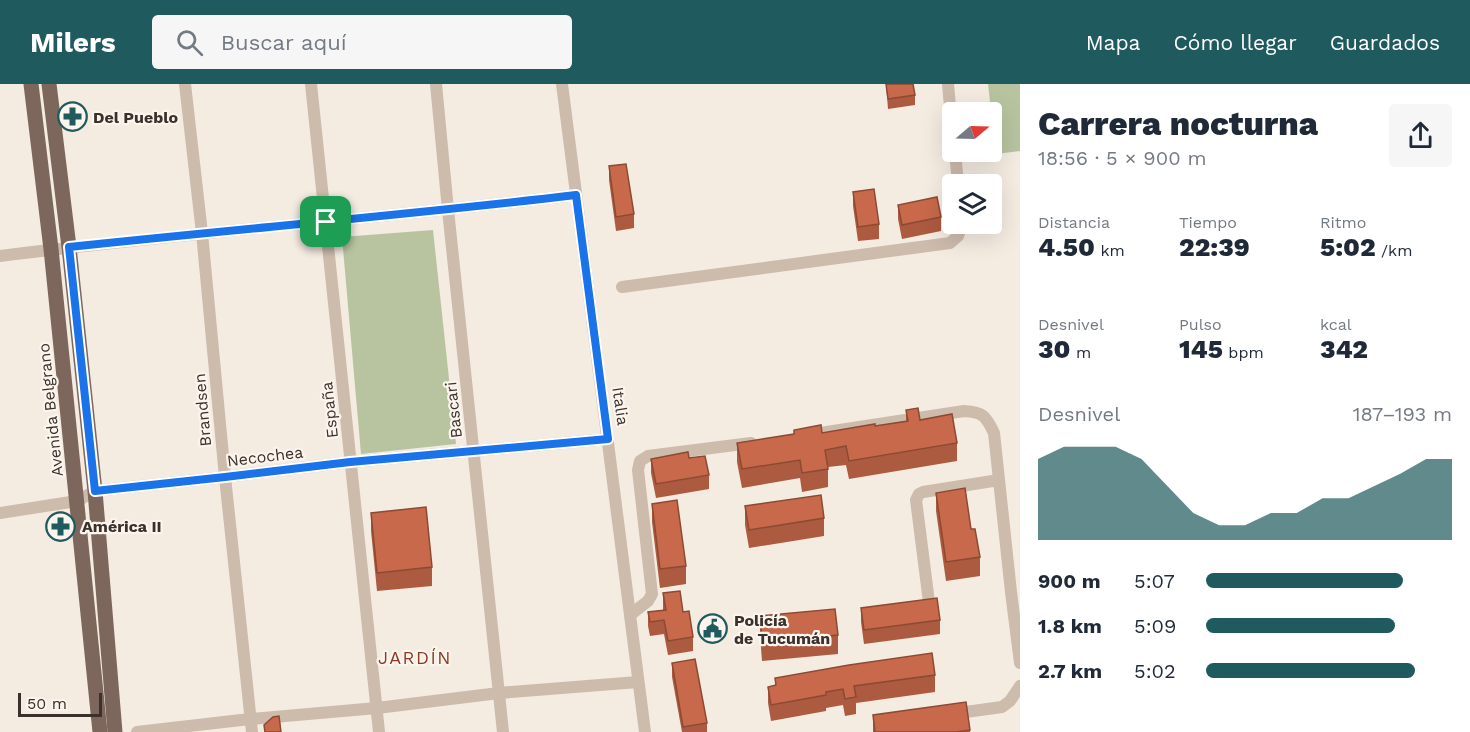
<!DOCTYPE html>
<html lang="es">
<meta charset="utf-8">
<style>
body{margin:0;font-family:"Work Sans",sans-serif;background:#f6f6f7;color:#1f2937;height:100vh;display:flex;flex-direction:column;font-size:22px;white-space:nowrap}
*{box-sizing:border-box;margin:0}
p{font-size:20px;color:#747a83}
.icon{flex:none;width:33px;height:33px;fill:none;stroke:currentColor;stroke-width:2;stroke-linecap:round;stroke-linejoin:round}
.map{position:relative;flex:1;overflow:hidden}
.panel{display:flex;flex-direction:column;background:#fff;width:450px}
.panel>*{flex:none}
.needle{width:39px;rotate:71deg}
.fabs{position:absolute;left:942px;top:18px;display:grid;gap:12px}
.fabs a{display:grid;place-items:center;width:60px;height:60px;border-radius:6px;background:#fff;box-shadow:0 6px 24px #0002;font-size:30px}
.scale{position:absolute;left:18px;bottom:15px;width:84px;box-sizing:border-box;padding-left:6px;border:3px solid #3b302b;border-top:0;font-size:16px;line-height:21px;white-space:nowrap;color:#3b302b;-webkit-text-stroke:4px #fbf5ee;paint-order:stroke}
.pin{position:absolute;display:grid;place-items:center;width:51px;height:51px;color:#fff;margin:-26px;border-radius:12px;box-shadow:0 3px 9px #0006}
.round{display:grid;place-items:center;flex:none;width:63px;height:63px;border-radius:6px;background:#f6f6f7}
.headline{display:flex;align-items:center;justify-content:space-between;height:102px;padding:0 18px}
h1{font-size:33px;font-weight:800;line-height:45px}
.metrics{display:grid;grid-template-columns:repeat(3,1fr);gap:9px;height:102px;padding:6px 18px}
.metrics div{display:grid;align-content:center}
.metrics b{font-size:26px;font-weight:800}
.metrics small{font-size:16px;font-weight:400}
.metrics p{font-size:16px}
.chart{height:168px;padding:12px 18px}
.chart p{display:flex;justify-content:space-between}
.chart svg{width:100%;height:108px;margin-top:6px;fill:#1f5a5e;opacity:.7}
ul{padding:0 18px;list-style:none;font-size:20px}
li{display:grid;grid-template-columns:96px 72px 1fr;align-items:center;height:45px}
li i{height:15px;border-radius:8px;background:#1f5a5e}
header{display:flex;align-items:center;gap:36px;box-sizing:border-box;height:84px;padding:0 30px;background:#1f5a5e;color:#fff}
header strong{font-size:28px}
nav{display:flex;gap:33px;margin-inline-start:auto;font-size:21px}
.search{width:420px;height:54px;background:#f6f6f7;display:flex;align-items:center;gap:15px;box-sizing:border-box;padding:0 21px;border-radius:6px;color:#747a83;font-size:22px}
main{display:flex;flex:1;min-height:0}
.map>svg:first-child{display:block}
.green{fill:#b8c4a0}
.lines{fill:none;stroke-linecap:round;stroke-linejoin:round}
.minor{stroke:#cdbbac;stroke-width:12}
.major{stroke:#7d675c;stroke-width:15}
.wall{fill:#ac5a40}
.building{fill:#c8694b;stroke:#8c4a34;stroke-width:1.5}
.route-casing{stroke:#fff;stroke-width:12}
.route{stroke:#1a73e8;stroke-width:8}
.labels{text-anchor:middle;stroke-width:4.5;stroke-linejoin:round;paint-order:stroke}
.poi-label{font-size:16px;font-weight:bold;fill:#3b302b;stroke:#fbf5ee;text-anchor:start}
.street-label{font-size:16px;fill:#3b302b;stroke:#fbf5ee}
.neighbourhood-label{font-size:18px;letter-spacing:1.5px;fill:#8c3b22;stroke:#fbf5ee}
</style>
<header>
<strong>Milers</strong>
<div class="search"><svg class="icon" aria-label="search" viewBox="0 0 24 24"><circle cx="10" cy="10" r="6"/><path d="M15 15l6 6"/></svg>Buscar aquí</div>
<nav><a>Mapa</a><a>Cómo llegar</a><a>Guardados</a></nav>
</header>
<main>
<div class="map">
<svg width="1020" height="648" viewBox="0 0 1020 648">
<rect width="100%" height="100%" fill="#f4ebe1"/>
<g class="green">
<polygon points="988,0 1020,0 1020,67 996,70"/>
<polygon points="433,146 456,360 361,370 342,153"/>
</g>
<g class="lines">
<g class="minor">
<polyline points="185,0 202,149 225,393 252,648"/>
<polyline points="311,0 379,648"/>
<polyline points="436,0 448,126 503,648"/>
<polyline points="562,0 645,648"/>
<polyline points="948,0 952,45"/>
<polyline points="955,68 958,100"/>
<path d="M0,172C192,148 384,134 576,111"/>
<polyline points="622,203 950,159 958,152 962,140"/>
<path d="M807,351L964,327C983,328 986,332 994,349L1011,508L1020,579"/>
<polyline points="0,429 77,417 95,407 113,405 225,393 350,378 608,355"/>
<polyline points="929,518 916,416 919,410 923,408 999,396"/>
<polyline points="630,531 648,517 652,510 638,386 640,377 648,372 751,359"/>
<polyline points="951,630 1002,623 1010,617 1020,602"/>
<polyline points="137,648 250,635 377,624 499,609 638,598"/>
</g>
<g class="major">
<polyline points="31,0 51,165 100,648"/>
<polyline points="49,0 69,163 95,407 115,648"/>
</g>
</g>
<g class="wall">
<polygon points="886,0 913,0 915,11 915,21 888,25"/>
<polygon points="609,82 634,130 634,144 616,147 609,96"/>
<polygon points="853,108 879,140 879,155 858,157 853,122"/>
<polygon points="898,121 941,133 941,147 902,155 898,135"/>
<polygon points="906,326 957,359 957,377 849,395 846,381 828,383 828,403 802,408 800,394 742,404 737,378 737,359 794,350 794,346 822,349 875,342 906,337"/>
<polygon points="689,374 709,391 709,405 656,414 651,389 651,375"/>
<polygon points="936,409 971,445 980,473 980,492 946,497 936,427"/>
<polygon points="652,420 686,482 686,500 660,504 652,438"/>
<polygon points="745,422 824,434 824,452 749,464 745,441"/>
<polygon points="371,429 432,483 432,502 377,507 371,447"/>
<polygon points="663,509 683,528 693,553 693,567 668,571 664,550 650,552 648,542 648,528 663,526"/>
<polygon points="861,524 940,536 940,550 864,560 861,538"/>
<polygon points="760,532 838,551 838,570 762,577 760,551"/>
<polygon points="672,579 707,639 707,648 682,648 672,593"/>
<polygon points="935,591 935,608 856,619 856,630 845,632 843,621 826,624 826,627 771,637 768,619 768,603 775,602 775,594"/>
<polygon points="966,618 970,648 873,648 873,631"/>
</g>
<g class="building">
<polygon points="886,0 913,0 915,11 888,15"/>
<polygon points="626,80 634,130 616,133 609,82"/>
<polygon points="874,105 879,140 858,143 853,108"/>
<polygon points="937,113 941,133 902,141 898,121"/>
<polygon points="918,324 920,336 952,330 957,359 849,377 846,362 825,366 828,385 802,389 800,376 742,385 737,359 794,350 794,346 821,341 822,349 875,340 875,342 908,337 906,326"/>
<polygon points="688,368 689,374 705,372 709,391 656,400 651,375"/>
<polygon points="965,404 971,445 975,445 980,473 946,478 936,409"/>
<polygon points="821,411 824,434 749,446 745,422"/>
<polygon points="677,416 686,482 660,485 652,420"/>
<polygon points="426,423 432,483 377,489 371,429"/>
<polygon points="680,507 683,528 689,527 693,553 668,557 664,536 650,538 648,528 666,526 663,509"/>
<polygon points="937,514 940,536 864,546 861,524"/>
<polygon points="835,525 838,551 762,558 760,532"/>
<polygon points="932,569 935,591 854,602 856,613 845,615 843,605 826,608 826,611 771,621 768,603 776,601 775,594 849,581"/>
<polygon points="695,575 707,639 683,643 672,579"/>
<polygon points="966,618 970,646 956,648 875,648 873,631"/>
<polygon points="279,632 281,648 265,648 264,641 273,633"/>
</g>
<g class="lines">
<defs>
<path id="route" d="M576,111L608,355L350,378L225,393L95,407L69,163C238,145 407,131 576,111Z"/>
</defs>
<use href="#route" class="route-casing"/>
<use href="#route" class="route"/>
</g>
<defs>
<symbol id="pharmacy-ring" viewBox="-11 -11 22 22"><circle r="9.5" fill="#fbf5ee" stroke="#1f5a5e" stroke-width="1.5"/><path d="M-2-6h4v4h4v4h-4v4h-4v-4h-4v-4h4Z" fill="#1f5a5e"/></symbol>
<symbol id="civic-ring" viewBox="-11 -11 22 22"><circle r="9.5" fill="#fbf5ee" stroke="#1f5a5e" stroke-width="1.5"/><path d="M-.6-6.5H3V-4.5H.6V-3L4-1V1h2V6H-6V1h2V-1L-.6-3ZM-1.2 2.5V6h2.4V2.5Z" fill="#1f5a5e"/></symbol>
</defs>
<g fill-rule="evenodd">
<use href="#pharmacy-ring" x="56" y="16" width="33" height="33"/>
<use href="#pharmacy-ring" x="44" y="426" width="33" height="33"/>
<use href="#civic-ring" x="696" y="528" width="33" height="33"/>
</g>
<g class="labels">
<g class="poi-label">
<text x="93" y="39">Del Pueblo</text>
<text x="82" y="448">América II</text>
<text x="734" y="542">Policía<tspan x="734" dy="18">de Tucumán</tspan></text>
</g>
<g class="street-label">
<text transform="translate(621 322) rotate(82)" y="6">Italia</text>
<text transform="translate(50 326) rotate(-96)" y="6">Avenida Belgrano</text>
<text transform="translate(202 326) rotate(-95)" y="6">Brandsen</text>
<text transform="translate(329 326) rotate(-96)" y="6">España</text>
<text transform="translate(453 326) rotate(-96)" y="6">Bascari</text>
<text transform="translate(265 372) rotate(-7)" y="6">Necochea</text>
</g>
<g class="neighbourhood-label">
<text x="415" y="580">JARDÍN</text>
</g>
</g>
</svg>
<div class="fabs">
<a><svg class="needle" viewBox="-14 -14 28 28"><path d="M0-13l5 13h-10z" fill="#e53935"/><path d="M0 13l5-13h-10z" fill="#747a83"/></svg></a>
<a><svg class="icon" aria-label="layers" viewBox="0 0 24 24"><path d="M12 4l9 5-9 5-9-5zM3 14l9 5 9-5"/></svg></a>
</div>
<div class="scale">50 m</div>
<div class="pin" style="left:326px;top:138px;background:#1e9e55"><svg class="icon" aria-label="arrive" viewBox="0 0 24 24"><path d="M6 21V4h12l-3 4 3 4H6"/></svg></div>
</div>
<section class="panel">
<div class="headline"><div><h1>Carrera nocturna</h1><p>18:56 · 5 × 900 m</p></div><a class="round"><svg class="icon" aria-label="share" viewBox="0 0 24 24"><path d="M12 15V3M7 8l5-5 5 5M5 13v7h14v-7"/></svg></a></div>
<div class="metrics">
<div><p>Distancia</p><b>4.50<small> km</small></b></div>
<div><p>Tiempo</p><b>22:39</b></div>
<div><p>Ritmo</p><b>5:02<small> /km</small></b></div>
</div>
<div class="metrics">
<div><p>Desnivel</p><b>30<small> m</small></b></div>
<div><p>Pulso</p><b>145<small> bpm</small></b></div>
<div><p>kcal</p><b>342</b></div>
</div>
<div class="chart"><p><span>Desnivel</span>187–193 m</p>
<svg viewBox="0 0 160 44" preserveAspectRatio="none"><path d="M0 44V11L10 6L20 6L30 6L40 11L50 22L60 33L70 38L80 38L90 33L100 33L110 27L120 27L130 22L140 17L150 11L160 11V44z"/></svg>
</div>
<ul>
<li><b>900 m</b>5:07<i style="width:80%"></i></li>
<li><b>1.8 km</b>5:09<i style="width:77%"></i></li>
<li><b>2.7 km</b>5:02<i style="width:85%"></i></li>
</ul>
</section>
</main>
